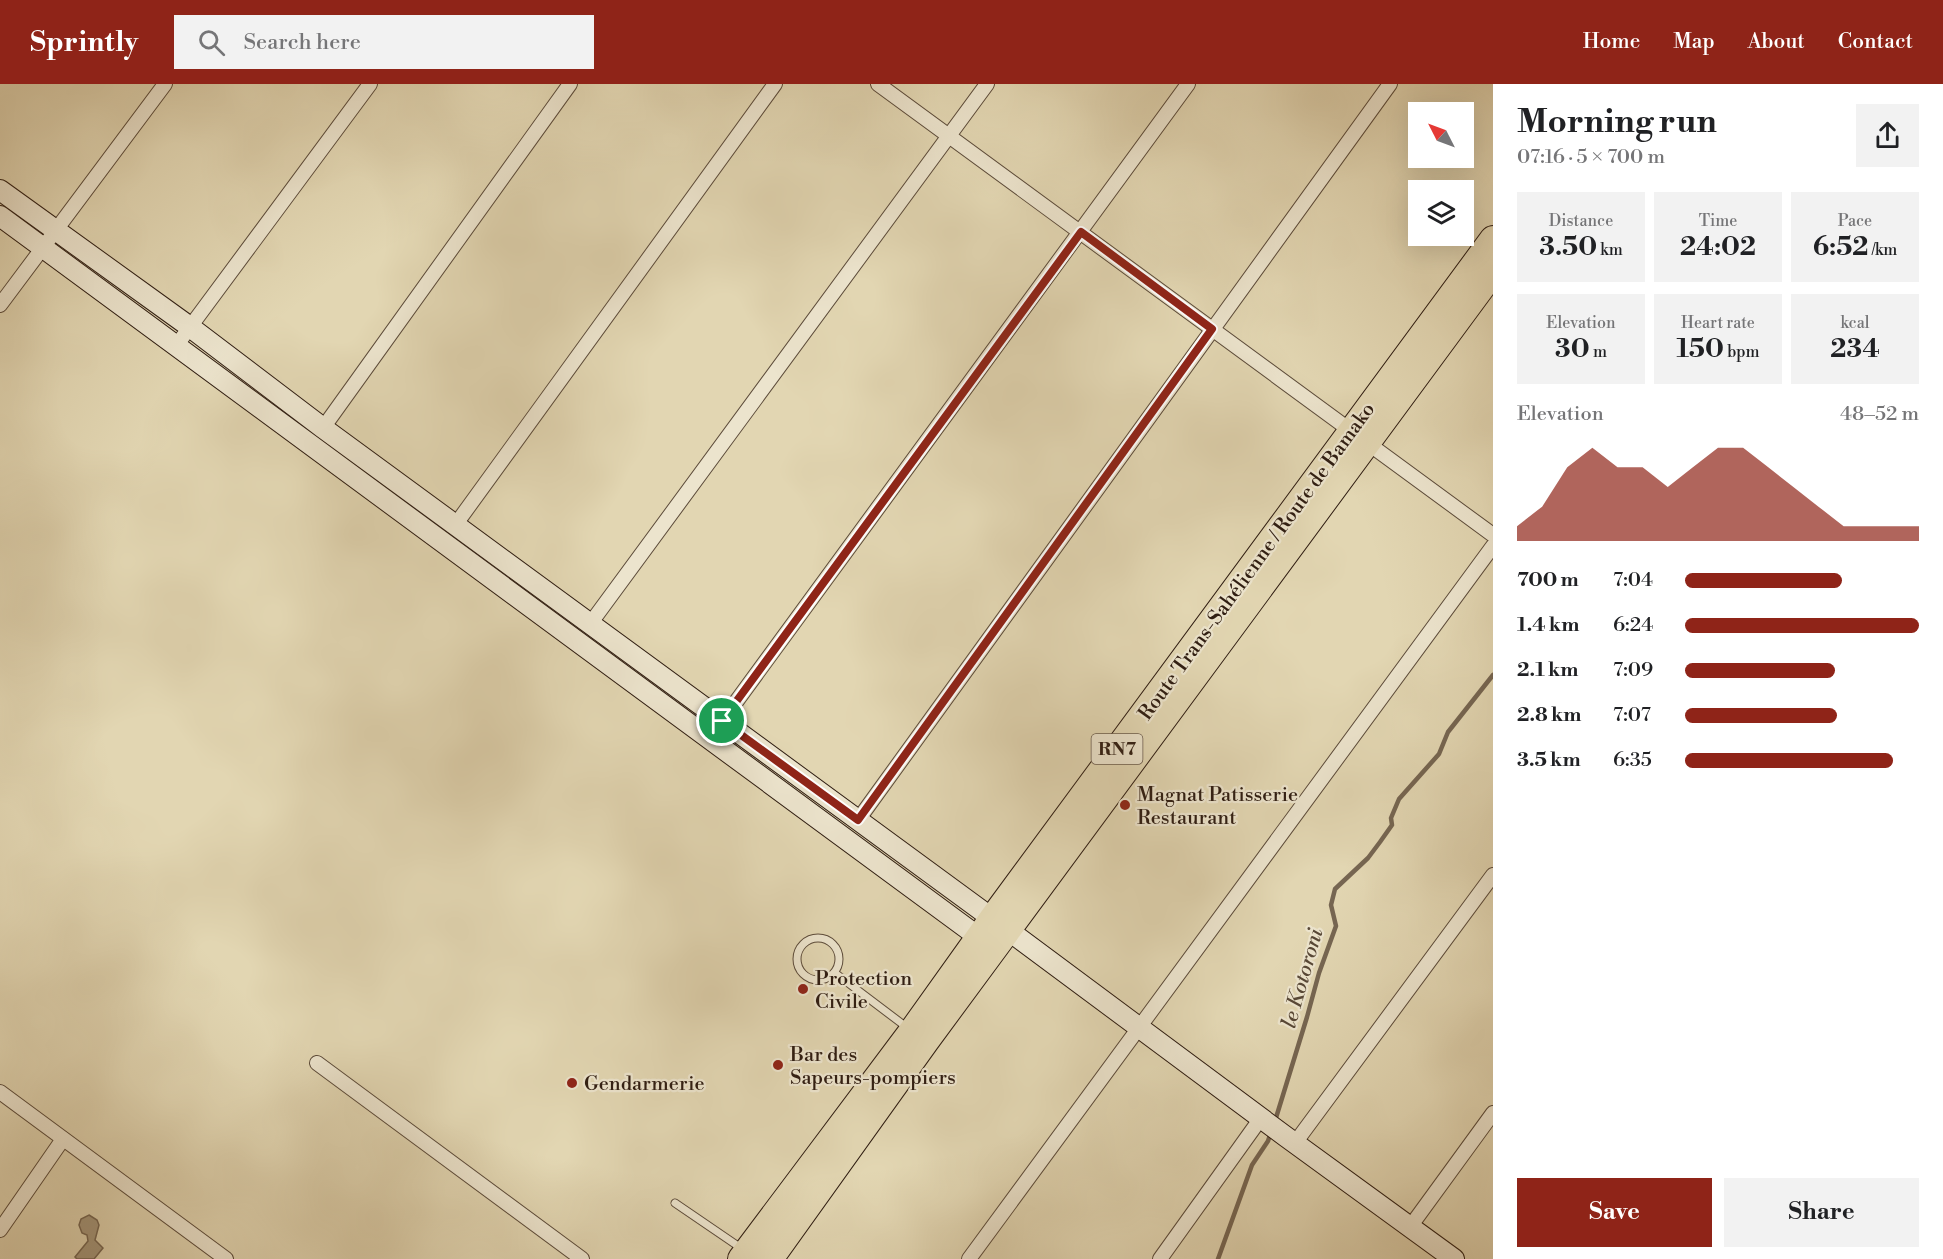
<!DOCTYPE html>
<meta charset="utf-8">
<style>
body{margin:0;font-family:"Libre Bodoni",serif;background:#f2f2f2;color:#202124;height:100vh;display:flex;flex-direction:column;font-size:22px;white-space:nowrap}
*{box-sizing:border-box;margin:0}
p{font-size:20px;color:#757577}
.icon{flex:none;width:33px;height:33px;fill:none;stroke:currentColor;stroke-width:2;stroke-linecap:round;stroke-linejoin:round}
.map{position:relative;flex:1;overflow:hidden}
.details{display:flex;flex-direction:column;background:#fff;width:450px}
.details>*{flex:none}
.needle{width:39px;rotate:312deg}
.fabs{position:absolute;left:1408px;top:18px;display:grid;gap:12px}
.fabs a{display:grid;place-items:center;width:66px;height:66px;border-radius:0px;background:#fff;box-shadow:0 6px 24px #0002;font-size:30px}
.pin{position:absolute;display:grid;place-items:center;width:51px;height:51px;color:#fff;margin:-26px;border:3px solid #fff;border-radius:50%;box-shadow:0 2px 6px #0007}
.round{display:grid;place-items:center;flex:none;width:63px;height:63px;border-radius:0px;background:#f2f2f2}
.overview{display:flex;align-items:center;justify-content:space-between;height:102px;padding:0 24px}
h1{font-size:33px;font-weight:700;line-height:45px}
.metrics{display:grid;grid-template-columns:repeat(3,1fr);gap:9px;height:102px;padding:6px 24px}
.metrics div{display:grid;align-content:center;border-radius:0px;background:#f2f2f2;text-align:center}
.metrics b{font-size:26px;font-weight:700}
.metrics small{font-size:16px;font-weight:400}
.metrics p{font-size:16px}
.chart{height:168px;padding:12px 24px}
.chart p{display:flex;justify-content:space-between}
.chart svg{width:100%;height:108px;margin-top:6px;fill:#8f2418;opacity:.7}
.cta{display:flex;gap:12px;margin-top:auto;padding:12px 24px}
.cta a{flex:1;height:69px;border-radius:0px;background:#8f2418;color:#fff;font-size:24px;font-weight:700;line-height:69px;text-align:center}
.cta a+a{background:#f2f2f2;color:#202124}
ul{padding:0 24px;list-style:none;font-size:20px}
li{display:grid;grid-template-columns:96px 72px 1fr;align-items:center;height:45px}
li i{height:15px;border-radius:8px;background:#8f2418}
header{display:flex;align-items:center;gap:36px;box-sizing:border-box;height:84px;padding:0 30px;background:#8f2418;color:#fff}
header strong{font-size:28px}
nav{display:flex;gap:33px;margin-inline-start:auto;font-size:21px}
.search{width:420px;height:54px;background:#f2f2f2;display:flex;align-items:center;gap:15px;box-sizing:border-box;padding:0 21px;border-radius:0px;color:#757577;font-size:22px}
main{display:flex;flex:1;min-height:0}
.map>svg:first-child{display:block}
.water{fill:#a5977c;stroke:#766652;stroke-width:1.5}
.lines{fill:none;stroke-linecap:round;stroke-linejoin:round}
.stream{stroke:#766652;stroke-width:4.5}
.lane-casing{stroke:#5c4b3a;stroke-width:9}
.street-casing{stroke:#5c4b3a;stroke-width:16}
.secondary-casing{stroke:#2f1d12;stroke-width:22}
.highway-casing{stroke:#2f1d12;stroke-width:28}
.lane{stroke:#ece4cd;stroke-width:7}
.street{stroke:#ece4cd;stroke-width:14}
.secondary{stroke:#ece4cd;stroke-width:20}
.highway{stroke:#e2d6b2;stroke-width:26}
.route-casing{stroke:#fff;stroke-width:12}
.route{stroke:#8f2418;stroke-width:8}
.poi-dot{fill:#8f2418;stroke:#ece4cd;stroke-width:2}
.labels{text-anchor:middle;stroke-width:4.5;stroke-linejoin:round;paint-order:stroke}
.shield{fill:#ece4cd;stroke:#68594a;stroke-width:1.5}
.shield-label{font-size:18px;font-weight:bold;fill:#2f1d12}
.street-label{font-size:20px;fill:#2f1d12;stroke:#ece4cd}
.poi-label{font-size:20px;fill:#2f1d12;stroke:#ece4cd;text-anchor:start}
.water-label{font-size:21px;font-style:italic;fill:#584837;stroke:#ece4cd}
</style>
<header>
<strong>Sprintly</strong>
<div class="search"><svg class="icon" aria-label="search" viewBox="0 0 24 24"><circle cx="10" cy="10" r="6"/><path d="M15 15l6 6"/></svg>Search here</div>
<nav><a>Home</a><a>Map</a><a>About</a><a>Contact</a></nav>
</header>
<main>
<div class="map">
<svg width="1493" height="1175" viewBox="0 0 1493 1175">
<rect width="100%" height="100%" fill="#e2d6b2"/>
<filter id="stains"><feTurbulence type="fractalNoise" baseFrequency=".00333" numOctaves="4"/><feColorMatrix values="0 0 0 0 .2 0 0 0 0 .09 0 0 0 0 .02 0 0 0 .5 -.17"/></filter>
<radialGradient id="worn" r=".72"><stop offset=".6" stop-color="#630" stop-opacity="0"/><stop offset="1" stop-color="#630" stop-opacity=".3"/></radialGradient>
<polygon class="water" points="89,1131 97,1136 99,1141 95,1156 103,1164 94,1175 77,1175 75,1173 88,1157 87,1151 82,1149 79,1141 81,1135"/>
<g class="lines">
<g class="stream">
<polyline points="1275,1037 1307,933 1319,889 1336,842 1331,821 1335,805 1368,774 1380,758 1392,741 1391,734 1399,715 1439,670 1448,648 1493,591"/>
<polyline points="1218,1175 1252,1081 1268,1057 1271,1048"/>
</g>
<defs>
<g id="lane">
<circle cx="818" cy="875" r="21"/>
<polyline points="835,889 909,945"/>
<polyline points="675,1119 757,1175"/>
</g>
<g id="street">
<polyline points="878,0 1493,451"/>
<polyline points="0,221 165,0"/>
<polyline points="176,262 370,0"/>
<polyline points="323,344 570,0"/>
<polyline points="456,440 775,0"/>
<polyline points="590,540 987,0"/>
<polyline points="722,637 1188,0"/>
<polyline points="858,736 1390,0"/>
<polyline points="317,979 582,1175"/>
<polyline points="0,1008 226,1175"/>
<polyline points="1295,1059 1493,791"/>
<polyline points="1410,1143 1493,1029"/>
<polyline points="0,1146 63,1055"/>
<polyline points="969,1175 1493,462"/>
<polyline points="1160,1175 1261,1034"/>
</g>
<g id="secondary">
<polyline points="0,106 190,243 323,344 1008,846 1285,1052 1454,1175"/>
<polyline points="0,132 988,860"/>
</g>
<g id="highway">
<polyline points="741,1175 912,947 992,835 1493,155"/>
<polyline points="770,1175 926,957 1493,188"/>
</g>
</defs>
<use href="#lane" class="lane-casing"/>
<use href="#street" class="street-casing"/>
<use href="#secondary" class="secondary-casing"/>
<use href="#highway" class="highway-casing"/>
<use href="#lane" class="lane"/>
<use href="#street" class="street"/>
<use href="#secondary" class="secondary"/>
<use href="#highway" class="highway"/>
</g>
<g class="lines">
<defs>
<polygon id="route" points="1081,148 1212,245 858,736 722,637"/>
</defs>
<use href="#route" class="route-casing"/>
<use href="#route" class="route"/>
</g>
<g class="poi-dot">
<circle cx="1125" cy="721" r="6"/>
<circle cx="803" cy="905" r="6"/>
<circle cx="778" cy="981" r="6"/>
<circle cx="572" cy="999" r="6"/>
</g>
<g class="labels">
<rect class="shield" x="1091.5" y="650" width="51" height="30" rx="4.5"/>
<g class="shield-label">
<text x="1117" y="671">RN7</text>
</g>
<g class="street-label">
<text transform="translate(1256 477) rotate(-54)" y="7">Route Trans-Sahélienne / Route de Bamako</text>
</g>
<g class="poi-label">
<text x="1137" y="717">Magnat Patisserie<tspan x="1137" dy="23">Restaurant</tspan></text>
<text x="815" y="901">Protection<tspan x="815" dy="23">Civile</tspan></text>
<text x="790" y="977">Bar des<tspan x="790" dy="23">Sapeurs-pompiers</tspan></text>
<text x="584" y="1006">Gendarmerie</text>
</g>
<g class="water-label">
<text transform="translate(1302 894) rotate(-74)" y="7">le Kotoroni</text>
</g>
</g>
<rect width="100%" height="100%" filter="url(#stains)"/>
<rect width="100%" height="100%" fill="url(#worn)"/>
</svg>
<div class="fabs">
<a><svg class="needle" viewBox="-14 -14 28 28"><path d="M0-13l5 13h-10z" fill="#e53935"/><path d="M0 13l5-13h-10z" fill="#757577"/></svg></a>
<a><svg class="icon" aria-label="layers" viewBox="0 0 24 24"><path d="M12 4l9 5-9 5-9-5zM3 14l9 5 9-5"/></svg></a>
</div>
<div class="pin" style="left:722px;top:637px;background:#1e9e55"><svg class="icon" aria-label="arrive" viewBox="0 0 24 24"><path d="M6 21V4h12l-3 4 3 4H6"/></svg></div>
</div>
<section class="details">
<div class="overview"><div><h1>Morning run</h1><p>07:16 · 5 × 700 m</p></div><a class="round"><svg class="icon" aria-label="share" viewBox="0 0 24 24"><path d="M12 15V3M7 8l5-5 5 5M5 13v7h14v-7"/></svg></a></div>
<div class="metrics">
<div><p>Distance</p><b>3.50<small> km</small></b></div>
<div><p>Time</p><b>24:02</b></div>
<div><p>Pace</p><b>6:52<small> /km</small></b></div>
</div>
<div class="metrics">
<div><p>Elevation</p><b>30<small> m</small></b></div>
<div><p>Heart rate</p><b>150<small> bpm</small></b></div>
<div><p>kcal</p><b>234</b></div>
</div>
<div class="chart"><p><span>Elevation</span>48–52 m</p>
<svg viewBox="0 0 160 44" preserveAspectRatio="none"><path d="M0 44V38L10 30L20 14L30 6L40 14L50 14L60 22L70 14L80 6L90 6L100 14L110 22L120 30L130 38L140 38L150 38L160 38V44z"/></svg>
</div>
<ul>
<li><b>700 m</b>7:04<i style="width:67%"></i></li>
<li><b>1.4 km</b>6:24<i style="width:100%"></i></li>
<li><b>2.1 km</b>7:09<i style="width:64%"></i></li>
<li><b>2.8 km</b>7:07<i style="width:65%"></i></li>
<li><b>3.5 km</b>6:35<i style="width:89%"></i></li>
</ul>
<div class="cta"><a>Save</a><a>Share</a></div>
</section>
</main>
